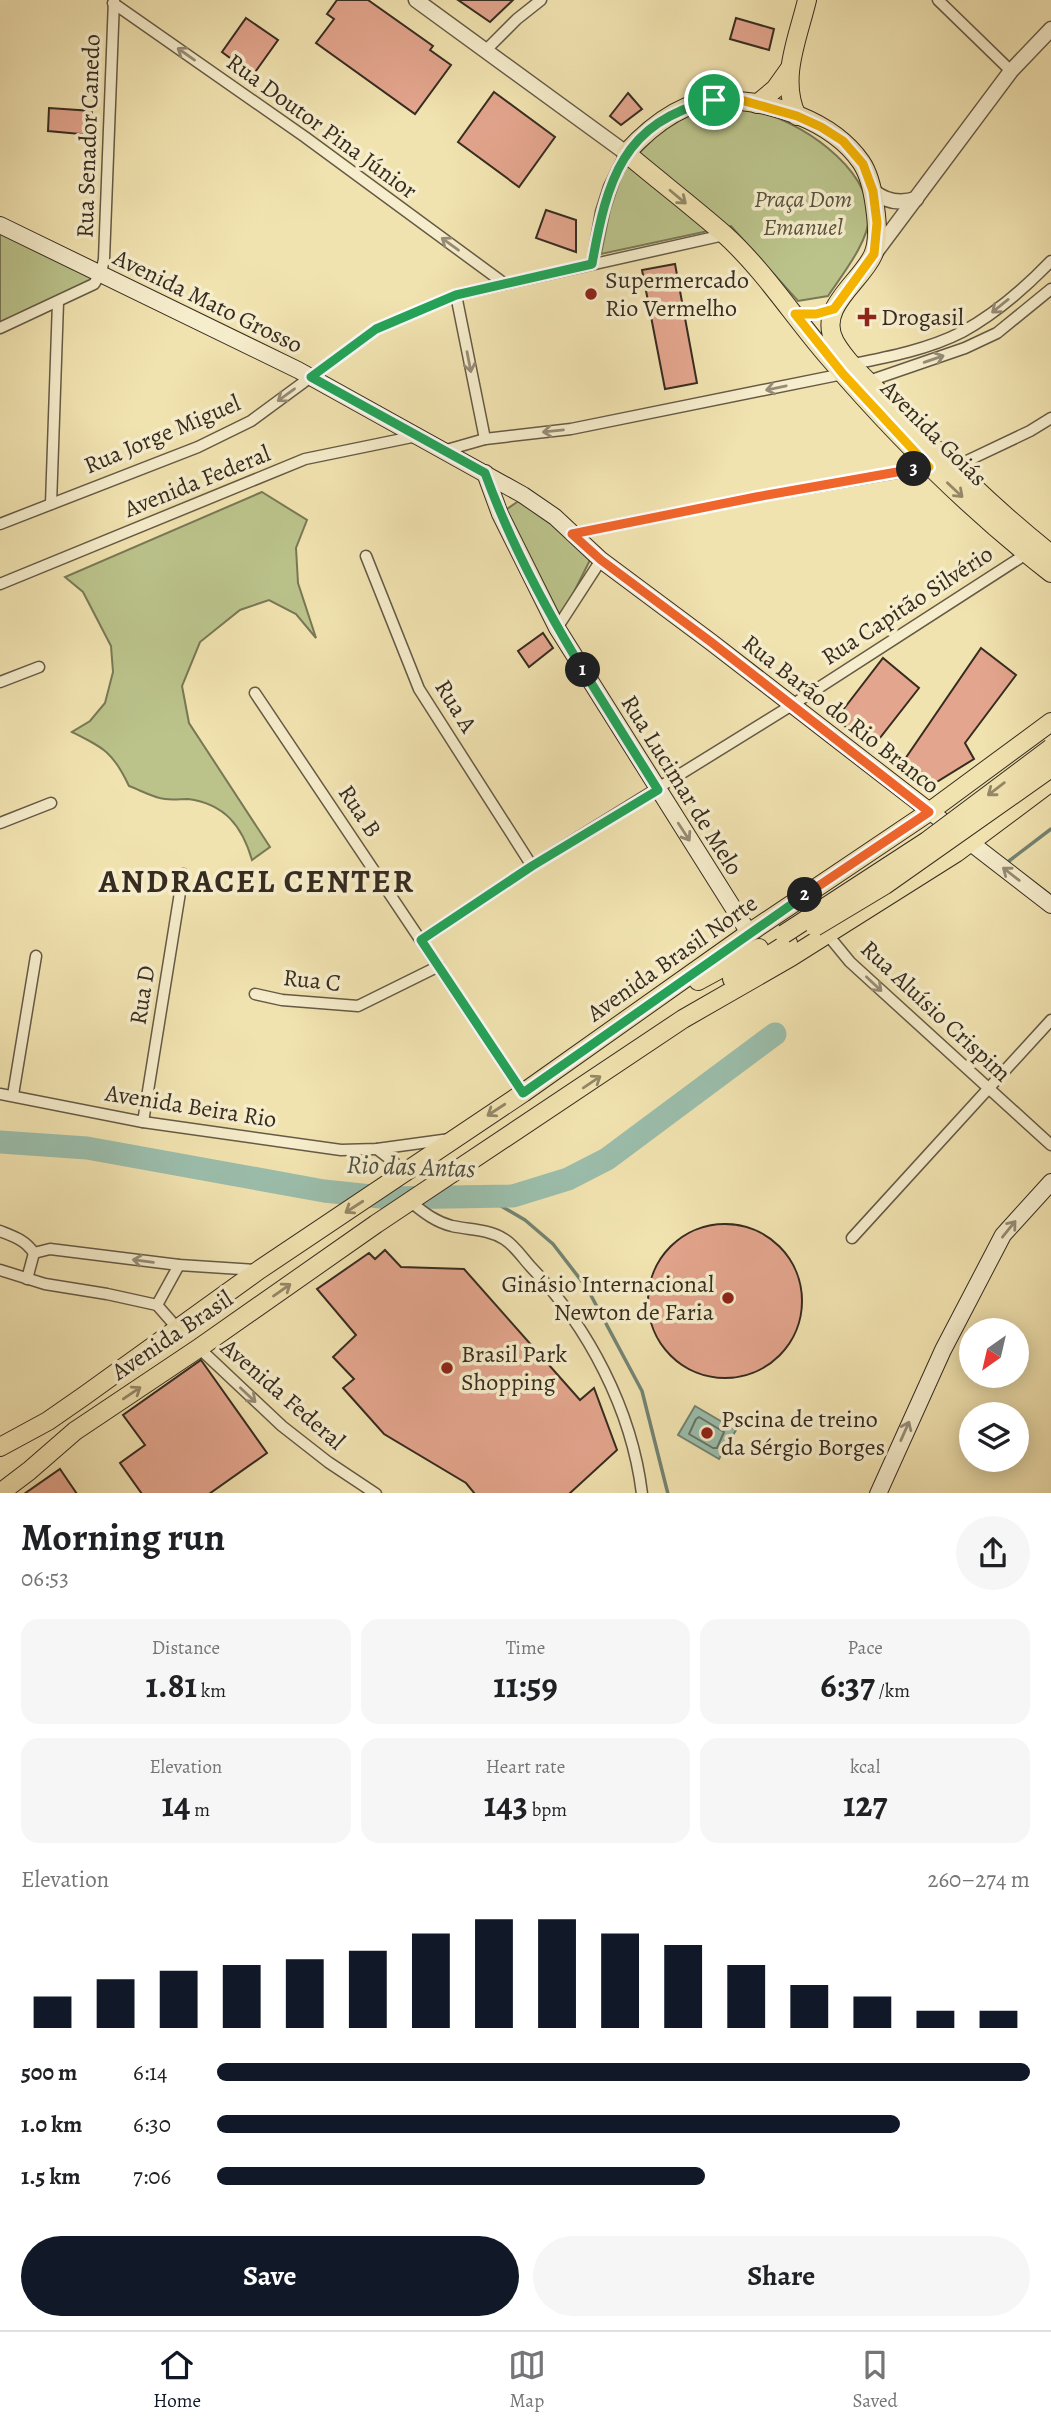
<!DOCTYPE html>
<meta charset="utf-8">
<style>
body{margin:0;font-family:Alegreya,serif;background:#f6f6f6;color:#202124;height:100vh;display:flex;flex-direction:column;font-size:26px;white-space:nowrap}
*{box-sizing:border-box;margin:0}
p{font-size:23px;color:#757577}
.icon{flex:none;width:38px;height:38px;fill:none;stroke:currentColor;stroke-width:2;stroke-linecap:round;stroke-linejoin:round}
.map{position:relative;height:1493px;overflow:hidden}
.sheet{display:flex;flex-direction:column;background:#fff;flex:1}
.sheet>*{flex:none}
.needle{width:46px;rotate:214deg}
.fabs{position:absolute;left:959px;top:1318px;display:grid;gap:14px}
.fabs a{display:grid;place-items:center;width:70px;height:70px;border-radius:50%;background:#fff;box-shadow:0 4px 18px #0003;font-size:35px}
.pin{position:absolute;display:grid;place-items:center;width:60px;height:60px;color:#fff;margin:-30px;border:4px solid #fff;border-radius:50%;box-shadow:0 2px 7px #0007}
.km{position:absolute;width:35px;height:35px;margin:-18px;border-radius:50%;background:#222;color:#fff;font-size:19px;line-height:35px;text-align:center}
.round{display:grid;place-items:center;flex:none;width:74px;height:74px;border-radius:37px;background:#f6f6f6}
.overview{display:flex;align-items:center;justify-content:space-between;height:119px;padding:0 21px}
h1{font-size:38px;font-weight:700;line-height:52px}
.stats{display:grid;grid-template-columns:repeat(3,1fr);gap:10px;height:119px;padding:7px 21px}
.stats div{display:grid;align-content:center;border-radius:18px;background:#f6f6f6;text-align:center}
.stats b{font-size:35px;font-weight:700}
.stats small{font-size:19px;font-weight:400}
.stats p{font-size:19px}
.chart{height:196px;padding:14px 21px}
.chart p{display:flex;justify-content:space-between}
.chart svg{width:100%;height:126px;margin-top:7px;stroke:#111827;stroke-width:6}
.cta{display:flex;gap:14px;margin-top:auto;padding:14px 21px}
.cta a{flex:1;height:80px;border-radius:42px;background:#111827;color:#fff;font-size:28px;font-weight:700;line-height:80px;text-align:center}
.cta a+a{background:#f6f6f6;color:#202124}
ul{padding:0 21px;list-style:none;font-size:23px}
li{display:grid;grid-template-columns:112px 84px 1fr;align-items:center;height:52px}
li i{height:18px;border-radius:9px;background:#111827}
.dock{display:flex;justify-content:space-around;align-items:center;height:98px;border-top:2px solid #e0e0e0;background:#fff;font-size:19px;color:#757577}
.dock a{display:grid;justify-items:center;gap:4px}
.dock .on{color:#111827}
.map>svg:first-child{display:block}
.green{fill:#bbc38b;stroke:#787856;stroke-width:2}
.water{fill:#9bbeac;stroke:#738474;stroke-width:2}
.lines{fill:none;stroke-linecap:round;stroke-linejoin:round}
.shore{stroke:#687566;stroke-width:2}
.stream{stroke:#738474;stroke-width:3.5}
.river{stroke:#9bbeac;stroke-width:23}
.building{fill:#e3a58d;stroke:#362c21;stroke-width:2}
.minor-casing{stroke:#655a45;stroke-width:13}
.tertiary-casing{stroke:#655a45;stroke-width:17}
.secondary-casing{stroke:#362c21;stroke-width:18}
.primary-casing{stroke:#362c21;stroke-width:20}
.minor{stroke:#f6edcc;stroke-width:10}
.tertiary{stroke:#f6edcc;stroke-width:14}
.secondary{stroke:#f6edcc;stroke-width:16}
.primary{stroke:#f1e3b0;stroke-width:18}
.primary-bridge-casing{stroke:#362c21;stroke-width:20;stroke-linecap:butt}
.primary-bridge{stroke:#f1e3b0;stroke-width:18}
.oneway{stroke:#968c76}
.oneway2{stroke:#948868}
.split-1-casing{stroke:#fff;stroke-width:14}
.split-2-casing{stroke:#fff;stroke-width:14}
.split-3-casing{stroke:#fff;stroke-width:14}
.split-4-casing{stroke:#fff;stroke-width:14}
.split-1{stroke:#22a559;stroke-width:9}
.split-2{stroke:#22a559;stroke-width:9}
.split-3{stroke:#f0652b;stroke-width:9}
.split-4{stroke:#f5b400;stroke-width:9}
.poi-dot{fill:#8f2418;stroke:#f6edcc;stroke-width:2.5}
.labels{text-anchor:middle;stroke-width:7;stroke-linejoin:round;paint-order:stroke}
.street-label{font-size:24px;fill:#362c21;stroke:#f6edcc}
.park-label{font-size:24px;font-style:italic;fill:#57523c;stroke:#f6edcc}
.poi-label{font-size:24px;fill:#362c21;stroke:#f6edcc;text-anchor:start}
.water-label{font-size:26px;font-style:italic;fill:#4f5044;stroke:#f6edcc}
.district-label{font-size:32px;font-weight:bold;letter-spacing:2px;fill:#362c21;stroke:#f6edcc}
</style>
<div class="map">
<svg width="1051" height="1494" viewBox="0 0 1051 1494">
<rect width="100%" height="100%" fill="#f1e3b0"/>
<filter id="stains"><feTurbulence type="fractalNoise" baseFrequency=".00286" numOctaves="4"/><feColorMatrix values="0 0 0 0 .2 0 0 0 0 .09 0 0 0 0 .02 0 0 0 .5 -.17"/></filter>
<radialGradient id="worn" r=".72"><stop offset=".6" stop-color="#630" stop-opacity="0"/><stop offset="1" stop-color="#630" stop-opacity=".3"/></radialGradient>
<g class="green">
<path d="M712,109C726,110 741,108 755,111C800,121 866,165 869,215C870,240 842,275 828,296L798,301L731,226L601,254L610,210L624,168L674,118Z"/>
<polygon points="0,230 98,274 64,303 0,332"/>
<path d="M262,492L307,520L296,548L298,583L316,638L296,614L269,600L240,610L200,642L182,686L189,723L270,847L252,860C242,826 225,804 188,799C181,799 173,800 165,799C154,798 140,790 129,786C113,752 104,748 72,732L90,721L105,703L113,672L111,646L83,592L65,577Z"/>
<polygon points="523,498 591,558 558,624 501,513"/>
</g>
<polygon class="water" points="695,1406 736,1430 719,1459 678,1435"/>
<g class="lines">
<polygon class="shore" points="699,1417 724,1432 717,1448 713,1448 689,1434 696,1419"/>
<g class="stream">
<polyline points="1009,861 1051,829"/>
<polyline points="484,1196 525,1220 553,1244 587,1288 642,1391 668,1494"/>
</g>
<polyline class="river" points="0,1142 87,1148 324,1191 390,1198 513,1196 568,1179 607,1159 775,1034"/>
</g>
<g class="building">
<polygon points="337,0 368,0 433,46 430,50 451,65 415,114 316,43 334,19 327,14"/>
<polygon points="458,0 513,0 490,22"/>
<polygon points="246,18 278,40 253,75 222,52"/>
<polygon points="736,18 774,29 769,50 730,39"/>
<polygon points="494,92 555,137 519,187 458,142"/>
<polygon points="628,93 642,109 621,125 610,116"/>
<polygon points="49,108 92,111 91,135 48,131"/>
<polygon points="546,210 576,220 576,252 536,238"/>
<polygon points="675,264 697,383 665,389 642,270"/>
<polygon points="543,633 553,648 529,667 518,651"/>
<polygon points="981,648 1016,675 965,743 974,759 935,783 905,759"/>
<polygon points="883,658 919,688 872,748 836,719"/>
<circle cx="725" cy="1301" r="77"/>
<polygon points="385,1250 401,1267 464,1269 580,1400 594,1388 617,1450 569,1494 475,1494 466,1483 384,1434 343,1388 354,1379 333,1357 356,1335 317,1289 369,1253 375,1259"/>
<polygon points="201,1360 267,1453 209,1494 142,1494 120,1463 145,1445 123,1415"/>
<polygon points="60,1469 77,1494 24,1494"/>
</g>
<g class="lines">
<defs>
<g id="minor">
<polyline points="938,0 1011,71"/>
<polyline points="113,3 305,137 505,284"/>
<polyline points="486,50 517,19 541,0"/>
<polyline points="592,264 601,212 609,187 626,153"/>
<polyline points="456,295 485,439"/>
<polyline points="0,328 94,284 101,273 104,259 114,0"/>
<path d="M853,364C889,357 929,349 962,332C995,314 1026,287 1051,261"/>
<polyline points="869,381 965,348 997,333 1051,289"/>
<polyline points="443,451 485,439 571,429 843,374"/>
<polyline points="952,468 1030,431 1051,418"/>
<polyline points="51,504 58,302"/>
<polyline points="0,524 198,447 251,421 376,329 456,295 724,235"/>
<polyline points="572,534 756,497 929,467"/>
<polyline points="366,556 419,689 532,866"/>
<polyline points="0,584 305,459 417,436"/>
<polyline points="557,628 601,560"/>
<polyline points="0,682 39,667"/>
<polyline points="255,693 523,1093"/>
<polyline points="0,823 51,803"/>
<polyline points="827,934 850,962 1051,1145"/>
<polyline points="421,940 532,866 792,705 1026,554"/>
<polyline points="255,994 282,1000 358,1006 439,966"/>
<polyline points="0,1094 143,1122 341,1150 377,1149 450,1139"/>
<polyline points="13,1095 36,956"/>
<polyline points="143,1122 183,874"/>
<polyline points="377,1149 394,1162 398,1178"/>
<path d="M411,1202C424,1213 436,1222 452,1226C470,1230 488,1229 504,1239C514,1245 522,1257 530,1266C588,1326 632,1410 642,1494"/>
<path d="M0,1231C15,1237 25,1240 34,1253"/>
<polyline points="852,1238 1051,1020"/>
<polyline points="34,1253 50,1249 179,1265 257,1270"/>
<polyline points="0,1270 45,1284 107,1294 157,1305 178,1329"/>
<polyline points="27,1279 34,1253"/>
<polyline points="157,1305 179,1265"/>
<polyline points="199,1348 282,1426 328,1462 376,1494"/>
</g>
<g id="tertiary">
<polyline points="416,0 626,153"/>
<path d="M873,191C886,202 900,204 916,199"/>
<polyline points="875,253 1011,71 1051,29"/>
</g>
<g id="secondary">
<polyline points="0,225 298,370 523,495 555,517 601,560 711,642 1051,905"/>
<polyline points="485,473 500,514 557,628 749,933"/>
<polyline points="878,1494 943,1350 1003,1235 1051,1182"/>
</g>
<g id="primary">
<polyline points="757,104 775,89 790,68"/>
<path d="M797,116C779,79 798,38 807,0"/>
<path d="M1051,554C994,509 943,458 892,405C873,385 849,366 835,342C816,308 861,282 873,255C879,242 877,221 875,207C873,192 870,175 861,162C832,120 769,100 720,100C682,100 650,127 626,153C658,180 692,206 724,234C765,271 794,318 830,359C897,437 970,510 1051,573"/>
<polyline points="732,979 788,943"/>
<polyline points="698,981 759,948"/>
<polyline points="0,1447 48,1421 84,1396 259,1270 523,1093 749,933 929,812 1051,722"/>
<polyline points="0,1493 29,1471 75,1431 199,1348 376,1224 683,1019 791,957 956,853 1051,782"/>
</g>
</defs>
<use href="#minor" class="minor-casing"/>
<use href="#tertiary" class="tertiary-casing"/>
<use href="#secondary" class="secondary-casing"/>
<use href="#primary" class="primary-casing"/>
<use href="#minor" class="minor"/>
<use href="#tertiary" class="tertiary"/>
<use href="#secondary" class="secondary"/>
<use href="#primary" class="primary"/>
<defs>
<g id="primary-bridge">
<polyline points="815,927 885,885 1051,768"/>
<polyline points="784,934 927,841 1051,748"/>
</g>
</defs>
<use href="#primary-bridge" class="primary-bridge-casing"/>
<use href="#primary-bridge" class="primary-bridge"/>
</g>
<defs><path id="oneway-shaft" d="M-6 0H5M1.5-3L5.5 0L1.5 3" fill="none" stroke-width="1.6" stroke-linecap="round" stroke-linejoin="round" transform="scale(1.75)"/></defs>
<g class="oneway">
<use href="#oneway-shaft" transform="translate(186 54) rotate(-145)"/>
<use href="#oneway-shaft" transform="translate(450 244) rotate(-144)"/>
<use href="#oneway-shaft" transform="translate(1000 306) rotate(141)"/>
<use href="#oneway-shaft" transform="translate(934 359) rotate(-19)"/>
<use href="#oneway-shaft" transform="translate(469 362) rotate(79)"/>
<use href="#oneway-shaft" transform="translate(776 388) rotate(168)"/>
<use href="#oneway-shaft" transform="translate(286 395) rotate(144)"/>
<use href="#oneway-shaft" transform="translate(553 431) rotate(174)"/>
<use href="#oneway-shaft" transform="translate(684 832) rotate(57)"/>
<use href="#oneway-shaft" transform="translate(1011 874) rotate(-142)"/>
<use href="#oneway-shaft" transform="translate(874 984) rotate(43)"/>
<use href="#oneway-shaft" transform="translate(1009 1229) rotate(-51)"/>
<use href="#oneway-shaft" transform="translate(143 1261) rotate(-173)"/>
<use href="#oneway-shaft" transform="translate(248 1395) rotate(43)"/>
<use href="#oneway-shaft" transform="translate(905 1431) rotate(-66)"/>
</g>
<g class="oneway2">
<use href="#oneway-shaft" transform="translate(678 197) rotate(40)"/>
<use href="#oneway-shaft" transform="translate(955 490) rotate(43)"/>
<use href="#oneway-shaft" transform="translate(996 789) rotate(143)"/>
<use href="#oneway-shaft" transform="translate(592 1082) rotate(-34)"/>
<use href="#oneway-shaft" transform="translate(496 1110) rotate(147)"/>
<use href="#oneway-shaft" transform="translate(354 1207) rotate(147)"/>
<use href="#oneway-shaft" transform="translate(282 1290) rotate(-35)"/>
<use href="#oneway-shaft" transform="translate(132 1393) rotate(-34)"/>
</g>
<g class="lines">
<defs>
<path id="split-1" d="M583,670C545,608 510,542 485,473L311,377L376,329L456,295L592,264C607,180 622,122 714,100"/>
<polyline id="split-2" points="583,670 658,790 532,866 421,940 523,1093 805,895"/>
<polyline id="split-3" points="805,895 929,812 711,642 601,560 572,534 756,497 914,469"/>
<polyline id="split-4" points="714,100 741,100 797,116 821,127 843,141 863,164 873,191 877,223 874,254 834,309 816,314 795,314 843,374 929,467 914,469"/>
</defs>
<use href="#split-1" class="split-1-casing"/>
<use href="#split-2" class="split-2-casing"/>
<use href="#split-3" class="split-3-casing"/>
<use href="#split-4" class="split-4-casing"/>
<use href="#split-1" class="split-1"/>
<use href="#split-2" class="split-2"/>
<use href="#split-3" class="split-3"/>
<use href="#split-4" class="split-4"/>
</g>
<g class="poi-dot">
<circle cx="591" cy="294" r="7"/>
<path d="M863.5 306.5h7v7h7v7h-7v7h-7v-7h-7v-7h7z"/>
<circle cx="728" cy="1298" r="7"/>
<circle cx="447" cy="1368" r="7"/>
<circle cx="707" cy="1433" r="7"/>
</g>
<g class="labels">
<g class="street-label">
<text transform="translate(322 126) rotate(36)" y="8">Rua Doutor Pina Júnior</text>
<text transform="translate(88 136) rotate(-88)" y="8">Rua Senador Canedo</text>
<text transform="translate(208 301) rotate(26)" y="8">Avenida Mato Grosso</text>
<text transform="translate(934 433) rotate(45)" y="8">Avenida Goiás</text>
<text transform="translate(162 434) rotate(-23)" y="8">Rua Jorge Miguel</text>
<text transform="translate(197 481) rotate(-22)" y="8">Avenida Federal</text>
<text transform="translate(907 605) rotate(-33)" y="8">Rua Capitão Silvério</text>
<text transform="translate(456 706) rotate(58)" y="8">Rua A</text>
<text transform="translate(841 714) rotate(38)" y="8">Rua Barão do Rio Branco</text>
<text transform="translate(682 785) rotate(58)" y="8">Rua Lucimar de Melo</text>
<text transform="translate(360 811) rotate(56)" y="8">Rua B</text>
<text transform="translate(672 958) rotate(-35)" y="8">Avenida Brasil Norte</text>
<text transform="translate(312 980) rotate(6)" y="8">Rua C</text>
<text transform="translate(142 995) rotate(-81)" y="8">Rua D</text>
<text transform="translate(936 1011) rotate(43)" y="8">Rua Aluísio Crispim</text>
<text transform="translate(191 1106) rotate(9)" y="8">Avenida Beira Rio</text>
<text transform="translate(172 1335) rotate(-34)" y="8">Avenida Brasil</text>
<text transform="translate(283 1394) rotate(41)" y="8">Avenida Federal</text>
</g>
<g class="park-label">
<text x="803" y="207">Praça Dom<tspan x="803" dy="28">Emanuel</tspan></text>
</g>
<g class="poi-label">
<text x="605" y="288">Supermercado<tspan x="605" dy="28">Rio Vermelho</tspan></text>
<text x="881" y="325">Drogasil</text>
<text x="714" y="1292" text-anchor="end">Ginásio Internacional<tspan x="714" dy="28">Newton de Faria</tspan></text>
<text x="461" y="1362">Brasil Park<tspan x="461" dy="28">Shopping</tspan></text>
<text x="721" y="1427">Pscina de treino<tspan x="721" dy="28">da Sérgio Borges</tspan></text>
</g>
<g class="water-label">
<text transform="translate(411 1166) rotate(2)" y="9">Rio das Antas</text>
</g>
<g class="district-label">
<text x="257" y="892">ANDRACEL CENTER</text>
</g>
</g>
<rect width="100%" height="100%" filter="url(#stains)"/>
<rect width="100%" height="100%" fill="url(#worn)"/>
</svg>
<div class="fabs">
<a><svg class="needle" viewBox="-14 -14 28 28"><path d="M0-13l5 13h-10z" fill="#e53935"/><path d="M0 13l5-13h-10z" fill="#757577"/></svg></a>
<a><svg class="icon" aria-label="layers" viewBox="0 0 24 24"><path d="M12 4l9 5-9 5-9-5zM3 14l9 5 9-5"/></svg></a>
</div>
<div class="pin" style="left:714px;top:100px;background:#1e9e55"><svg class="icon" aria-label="arrive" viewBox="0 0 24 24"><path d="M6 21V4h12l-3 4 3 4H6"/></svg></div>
<b class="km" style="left:583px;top:670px">1</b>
<b class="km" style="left:805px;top:895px">2</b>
<b class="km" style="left:914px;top:469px">3</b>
</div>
<section class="sheet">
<div class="overview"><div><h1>Morning run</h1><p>06:53</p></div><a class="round"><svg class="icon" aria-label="share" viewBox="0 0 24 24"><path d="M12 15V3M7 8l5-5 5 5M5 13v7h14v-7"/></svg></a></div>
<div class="stats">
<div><p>Distance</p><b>1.81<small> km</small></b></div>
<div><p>Time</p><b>11:59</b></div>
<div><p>Pace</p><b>6:37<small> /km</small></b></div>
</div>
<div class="stats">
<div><p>Elevation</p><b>14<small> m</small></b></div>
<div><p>Heart rate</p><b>143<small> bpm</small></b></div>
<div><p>kcal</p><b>127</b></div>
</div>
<div class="chart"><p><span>Elevation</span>260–274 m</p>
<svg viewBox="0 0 160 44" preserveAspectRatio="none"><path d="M5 44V33M15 44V27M25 44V24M35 44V22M45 44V20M55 44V17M65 44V11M75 44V6M85 44V6M95 44V11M105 44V15M115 44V22M125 44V29M135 44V33M145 44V38M155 44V38"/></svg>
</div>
<ul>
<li><b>500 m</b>6:14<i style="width:100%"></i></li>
<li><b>1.0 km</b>6:30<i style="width:84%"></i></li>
<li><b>1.5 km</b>7:06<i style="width:60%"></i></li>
</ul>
<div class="cta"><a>Save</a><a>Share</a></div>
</section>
<nav class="dock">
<a class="on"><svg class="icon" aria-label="home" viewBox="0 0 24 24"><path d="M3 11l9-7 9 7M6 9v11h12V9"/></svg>Home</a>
<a><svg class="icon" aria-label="map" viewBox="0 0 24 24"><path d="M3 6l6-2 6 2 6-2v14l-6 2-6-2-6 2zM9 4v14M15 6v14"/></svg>Map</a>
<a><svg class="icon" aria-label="saved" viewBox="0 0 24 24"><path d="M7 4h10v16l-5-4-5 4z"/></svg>Saved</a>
</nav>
